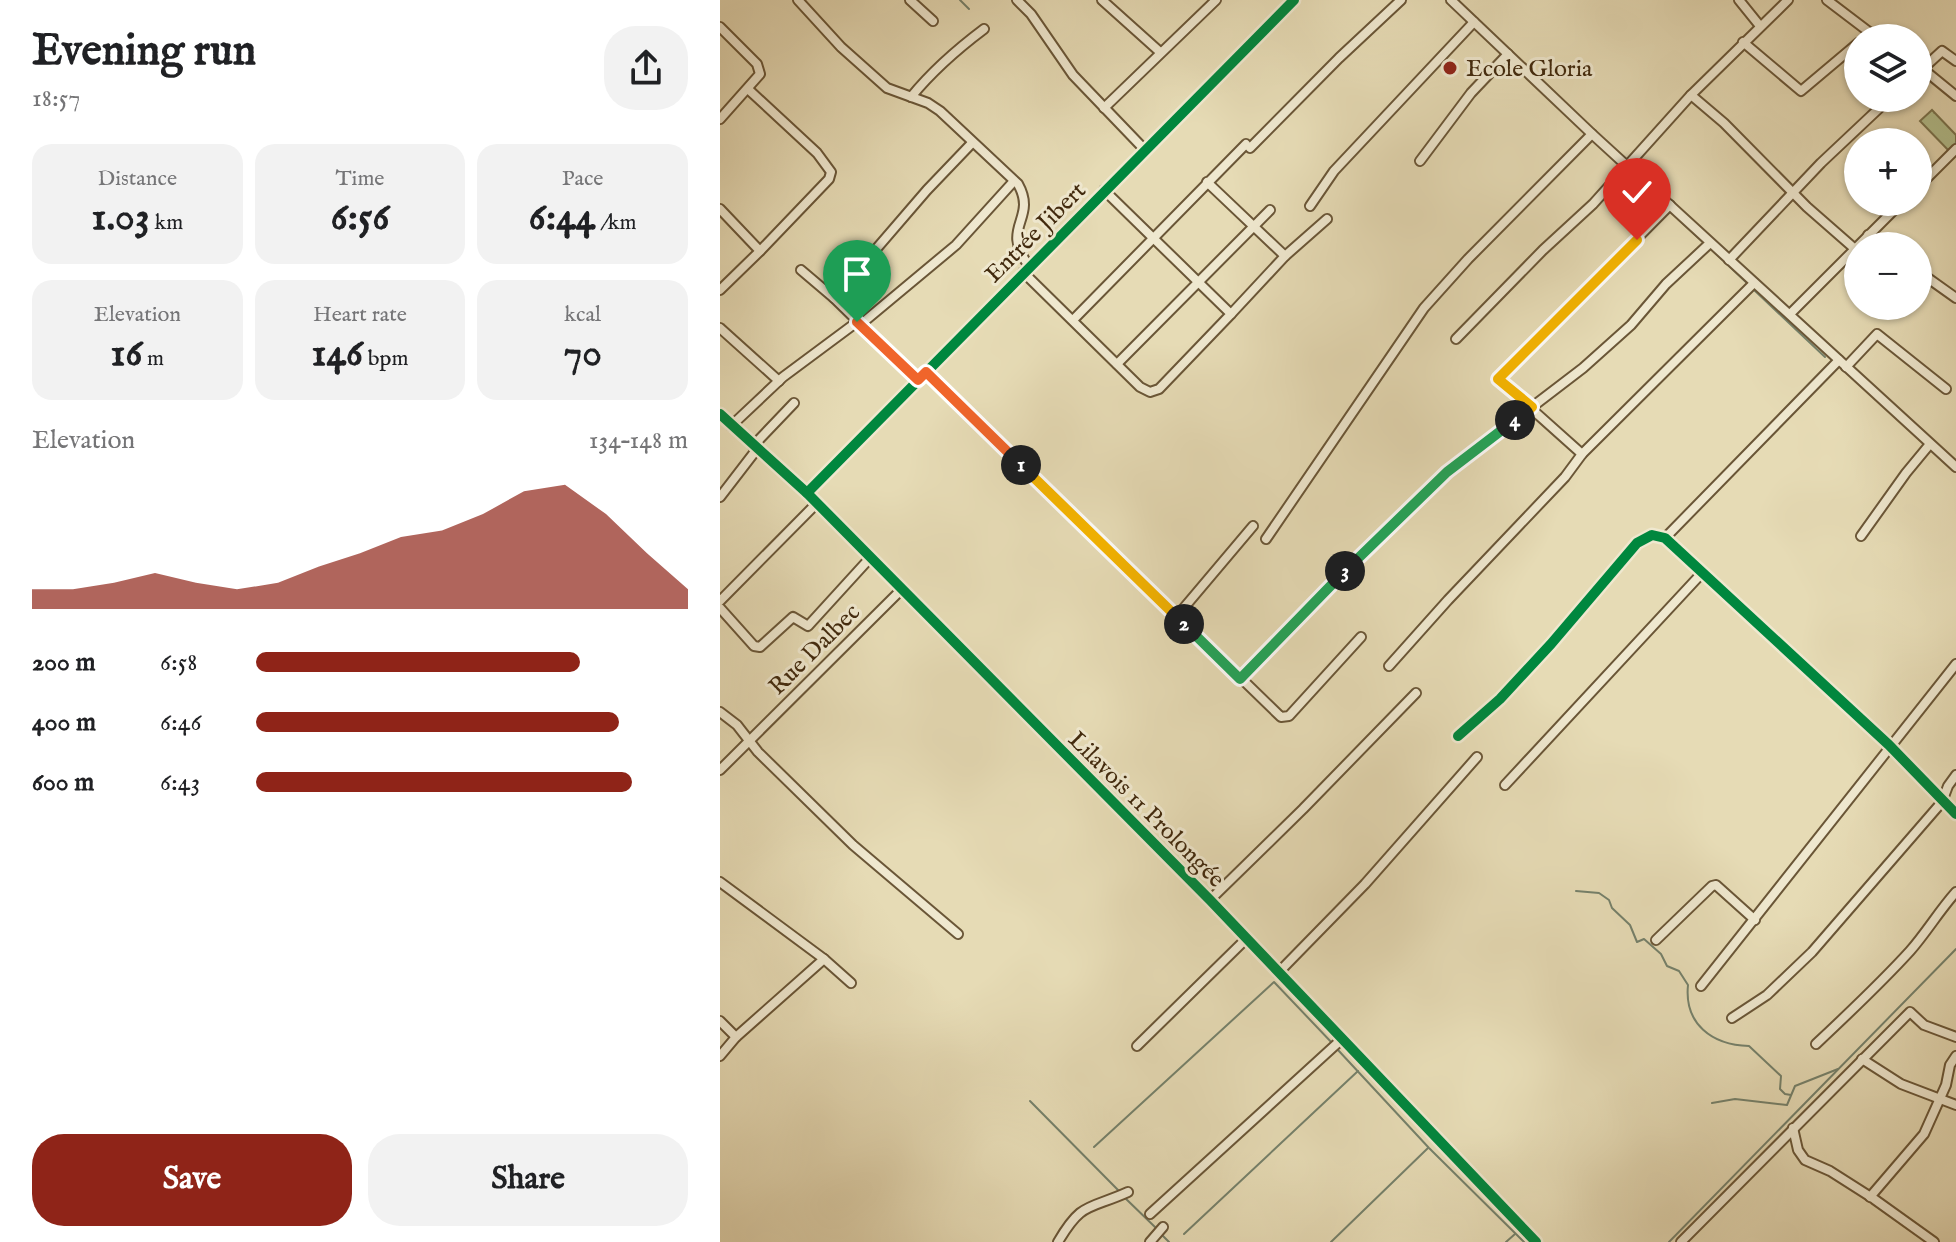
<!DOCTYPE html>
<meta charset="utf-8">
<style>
body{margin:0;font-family:"IM FELL English",serif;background:#f2f2f2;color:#202124;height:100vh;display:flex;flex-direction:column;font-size:30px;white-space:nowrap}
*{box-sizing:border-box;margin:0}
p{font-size:26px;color:#757577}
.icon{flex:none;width:44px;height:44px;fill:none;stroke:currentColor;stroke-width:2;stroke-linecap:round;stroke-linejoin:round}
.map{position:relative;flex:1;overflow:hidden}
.panel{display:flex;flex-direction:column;background:#fff;width:720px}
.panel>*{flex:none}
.tools{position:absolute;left:1124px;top:24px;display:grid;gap:16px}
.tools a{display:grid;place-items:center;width:88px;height:88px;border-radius:50%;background:#fff;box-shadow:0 2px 6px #0004;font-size:40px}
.pin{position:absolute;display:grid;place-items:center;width:68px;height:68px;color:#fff;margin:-82px -34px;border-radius:50% 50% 50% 0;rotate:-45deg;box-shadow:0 0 8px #0007}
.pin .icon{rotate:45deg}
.km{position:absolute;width:40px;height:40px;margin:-20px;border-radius:50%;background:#222;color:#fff;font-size:22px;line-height:40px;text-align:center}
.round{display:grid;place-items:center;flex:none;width:84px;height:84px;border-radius:32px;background:#f2f2f2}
.summary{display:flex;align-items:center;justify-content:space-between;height:136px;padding:0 32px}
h1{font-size:44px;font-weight:700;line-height:60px}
.metrics{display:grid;grid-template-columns:repeat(3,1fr);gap:12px;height:136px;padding:8px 32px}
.metrics div{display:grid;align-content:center;border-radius:20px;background:#f2f2f2;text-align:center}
.metrics b{font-size:40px;font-weight:700}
.metrics small{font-size:22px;font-weight:400}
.metrics p{font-size:22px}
.chart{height:224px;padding:16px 32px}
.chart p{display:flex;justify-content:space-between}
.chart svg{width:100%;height:144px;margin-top:8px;fill:#8f2418;opacity:.7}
.button{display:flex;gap:16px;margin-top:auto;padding:16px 32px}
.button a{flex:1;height:92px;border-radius:32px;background:#8f2418;color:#fff;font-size:32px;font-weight:700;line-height:92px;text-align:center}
.button a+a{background:#f2f2f2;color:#202124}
ul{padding:0 32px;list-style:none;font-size:26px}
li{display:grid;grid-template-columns:128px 96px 1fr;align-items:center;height:60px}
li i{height:20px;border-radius:10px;background:#8f2418}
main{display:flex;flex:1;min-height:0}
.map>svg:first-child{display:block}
.forest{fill:url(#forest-firs);stroke:#7a744e;stroke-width:2}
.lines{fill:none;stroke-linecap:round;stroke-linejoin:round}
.stream{stroke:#75816b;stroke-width:2}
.minor-casing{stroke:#6a5637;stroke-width:12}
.minor{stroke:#efe8cf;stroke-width:8}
.cycleway-casing{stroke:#efe8cf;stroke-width:15}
.cycleway{stroke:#00873e;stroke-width:10}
.split-1-casing{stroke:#fff;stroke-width:16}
.split-2-casing{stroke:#fff;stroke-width:16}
.split-3-casing{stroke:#fff;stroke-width:16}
.split-4-casing{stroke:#fff;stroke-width:16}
.split-5-casing{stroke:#fff;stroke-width:16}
.split-1{stroke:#f0652b;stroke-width:10}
.split-2{stroke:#f5b400;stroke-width:10}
.split-3{stroke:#22a559;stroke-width:10}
.split-4{stroke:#22a559;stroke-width:10}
.split-5{stroke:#f5b400;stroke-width:10}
.poi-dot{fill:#8f2418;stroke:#efe8cf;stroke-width:3}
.labels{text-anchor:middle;stroke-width:6;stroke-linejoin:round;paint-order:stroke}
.poi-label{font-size:24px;fill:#41290d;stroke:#efe8cf;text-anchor:start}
.street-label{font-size:24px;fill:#41290d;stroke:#efe8cf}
</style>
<main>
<section class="panel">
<div class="summary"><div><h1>Evening run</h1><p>18:57</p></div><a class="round"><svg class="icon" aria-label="share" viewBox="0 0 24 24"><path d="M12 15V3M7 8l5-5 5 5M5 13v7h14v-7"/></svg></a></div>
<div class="metrics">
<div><p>Distance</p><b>1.03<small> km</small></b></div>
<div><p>Time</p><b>6:56</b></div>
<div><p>Pace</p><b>6:44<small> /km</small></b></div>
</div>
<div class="metrics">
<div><p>Elevation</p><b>16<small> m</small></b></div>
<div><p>Heart rate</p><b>146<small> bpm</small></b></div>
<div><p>kcal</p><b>70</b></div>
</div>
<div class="chart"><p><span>Elevation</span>134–148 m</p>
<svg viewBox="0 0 160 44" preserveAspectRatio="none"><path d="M0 44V38L10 38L20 36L30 33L40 36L50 38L60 36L70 31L80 27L90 22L100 20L110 15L120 8L130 6L140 15L150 27L160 38V44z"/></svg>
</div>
<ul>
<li><b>200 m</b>6:58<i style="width:75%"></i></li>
<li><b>400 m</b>6:46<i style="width:84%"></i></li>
<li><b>600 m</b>6:43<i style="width:87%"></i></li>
</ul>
<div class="button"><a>Save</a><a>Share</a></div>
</section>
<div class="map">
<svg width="1236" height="1242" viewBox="0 0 1236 1242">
<defs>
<pattern id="forest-firs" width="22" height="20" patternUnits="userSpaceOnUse" patternTransform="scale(2)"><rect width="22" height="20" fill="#b3c08e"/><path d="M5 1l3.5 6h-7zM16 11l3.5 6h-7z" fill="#939c72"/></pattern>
</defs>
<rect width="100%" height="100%" fill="#e6dbb5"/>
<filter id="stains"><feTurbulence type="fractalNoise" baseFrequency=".0025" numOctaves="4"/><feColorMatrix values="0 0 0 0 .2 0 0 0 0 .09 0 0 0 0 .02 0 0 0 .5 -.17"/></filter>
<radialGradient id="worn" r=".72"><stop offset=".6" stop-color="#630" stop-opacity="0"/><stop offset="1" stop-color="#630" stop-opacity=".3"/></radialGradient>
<polygon class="forest" points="1212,110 1236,135 1236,145 1230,152 1200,121"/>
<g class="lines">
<g class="stream">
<polyline points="240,0 249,9"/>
<polyline points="1228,151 1236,143"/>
<polyline points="958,219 985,244"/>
<polyline points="990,248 1029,285"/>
<polyline points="1033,289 1105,357"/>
<path d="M856,891L879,893L889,900L892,908L910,925L917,942L924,939L941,954L947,966L959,971L968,985C964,1024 992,1045 1029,1046L1061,1076L1060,1089L1065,1094L1071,1095"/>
<polyline points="618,1050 709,1148 804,1242"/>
<polyline points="310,1101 399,1191"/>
<polyline points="992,1103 1015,1099 1067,1105 1075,1086 1118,1069"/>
<polyline points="374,1147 554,982 614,1045"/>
<polyline points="403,1196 436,1228"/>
<polyline points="440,1233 449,1242"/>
<polyline points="464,1234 638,1071"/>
<polyline points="611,1242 708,1148"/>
<polyline points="786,1242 795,1234"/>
<polyline points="949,1242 1236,949"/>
</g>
<defs>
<g id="minor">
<path d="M78,0L121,47L167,88L208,103L220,111L298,184C318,220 279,226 309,266"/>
<polyline points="190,0 213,21"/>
<polyline points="297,0 311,14 353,75 424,149"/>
<polyline points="382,0 440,52"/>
<polyline points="731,0 872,134 1236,467"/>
<polyline points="1019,0 1040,26"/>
<polyline points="1107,0 1157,38"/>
<polyline points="0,27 37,64 40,74 0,119"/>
<polyline points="1023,42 1081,91 1138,43"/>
<polyline points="1198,65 1236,96"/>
<polyline points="1198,73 1222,51 1236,61"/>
<polyline points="29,90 97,153 111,172 109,179 40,251"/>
<polyline points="971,95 1004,123 1087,207 1135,249"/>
<path d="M191,97C213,70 236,50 264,29"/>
<polyline points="384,108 496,0"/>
<polyline points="530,148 619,58 681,0"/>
<polyline points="700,161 751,93 788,54"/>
<polyline points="487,182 565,256 511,314"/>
<polyline points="1198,187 1236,149"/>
<polyline points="590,206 614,171 754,22"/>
<polyline points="0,209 40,251 0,290"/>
<polyline points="1148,235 1163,246"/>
<polyline points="565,256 607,219"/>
<polyline points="1009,260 1101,163 1170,98"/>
<polyline points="81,270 114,298 198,380"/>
<polyline points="1198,271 1236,298"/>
<polyline points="303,272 420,387 430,392 439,389 511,314 384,190"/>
<polyline points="114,298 207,190 252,143"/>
<polyline points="1070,314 1182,202"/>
<polyline points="353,320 526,144"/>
<polyline points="140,325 236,245 294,181"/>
<polyline points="0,328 59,381"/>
<polyline points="736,339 823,250 873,204 971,95 1068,0"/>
<polyline points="397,364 550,210"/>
<polyline points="1126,367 1157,334 1226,389"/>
<polyline points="206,372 561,717 569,716 641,637"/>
<polyline points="0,414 87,493 490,900 816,1242"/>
<polyline points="11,426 63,377 137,322"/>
<polyline points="33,446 74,403"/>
<polyline points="862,454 778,379 950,205"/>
<polyline points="87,493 574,0"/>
<polyline points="0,497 37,449"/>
<polyline points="1141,536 1186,473 1210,444"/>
<polyline points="945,538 1119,360"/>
<polyline points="546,539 704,308 748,259 872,134"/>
<polyline points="0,601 97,503"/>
<polyline points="0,608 34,646 40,647 73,617 88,626 150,558"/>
<polyline points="457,616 533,526"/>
<polyline points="669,666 728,600 845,477 862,454 1034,283"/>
<polyline points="520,679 601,595 727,472 863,368 911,325 946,284 990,243"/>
<polyline points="0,712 17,725 38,752 133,845 238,934"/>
<polyline points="738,736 780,699 831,644 917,543 932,535 945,538 1169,745 1236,814"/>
<polyline points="0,770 181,590"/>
<polyline points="785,785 982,573"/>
<polyline points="0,882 104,959 131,983"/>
<polyline points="490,900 583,809 696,693"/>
<polyline points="936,940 992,886 996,885 1035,920"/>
<polyline points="558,973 645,884 757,757"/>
<polyline points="981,986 1236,664"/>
<polyline points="1012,1018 1047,995 1092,952 1222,802 1228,786 1236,775"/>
<polyline points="0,1021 16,1037"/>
<path d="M1096,1044C1128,1014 1160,984 1190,951C1206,933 1219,911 1236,892"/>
<polyline points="417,1046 526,939"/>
<polyline points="0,1056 16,1037 104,959"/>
<polyline points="1142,1059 1181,1084 1236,1105"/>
<polyline points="1073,1128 1078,1150 1085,1160 1110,1171 1154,1199 1214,1242"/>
<polyline points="1150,1197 1204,1134 1226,1085 1230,1065 1236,1056"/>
<polyline points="430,1214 622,1039"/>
<path d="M338,1242C362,1201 368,1210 408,1192"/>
<polyline points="430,1242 443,1227"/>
<polyline points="961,1242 1190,1012 1204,1025 1236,1037"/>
</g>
</defs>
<use href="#minor" class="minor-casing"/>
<use href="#minor" class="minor"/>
<defs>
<g id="cycleway">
<polyline points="0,414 87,493 490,900 816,1242"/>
<polyline points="87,493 574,0"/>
<polyline points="738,736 780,699 831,644 917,543 932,535 945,538 1169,745 1236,814"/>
</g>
</defs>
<use href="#cycleway" class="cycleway-casing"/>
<use href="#cycleway" class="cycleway"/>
</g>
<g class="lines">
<defs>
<polyline id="split-1" points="137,322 198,380 206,372 301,465"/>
<polyline id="split-2" points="301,465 464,624"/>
<polyline id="split-3" points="464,624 520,679 625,571"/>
<polyline id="split-4" points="625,571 727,472 795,420"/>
<polyline id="split-5" points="795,420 812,407 778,379 917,240"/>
</defs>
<use href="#split-1" class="split-1-casing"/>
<use href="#split-2" class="split-2-casing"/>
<use href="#split-3" class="split-3-casing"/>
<use href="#split-4" class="split-4-casing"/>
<use href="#split-5" class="split-5-casing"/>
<use href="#split-1" class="split-1"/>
<use href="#split-2" class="split-2"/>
<use href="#split-3" class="split-3"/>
<use href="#split-4" class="split-4"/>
<use href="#split-5" class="split-5"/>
</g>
<circle class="poi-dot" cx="730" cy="68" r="8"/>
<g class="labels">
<g class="poi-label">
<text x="746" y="76">Ecole Gloria</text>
</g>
<g class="street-label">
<text transform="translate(315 232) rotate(-45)" y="8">Entrée Jibert</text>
<text transform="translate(94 649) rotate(-45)" y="8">Rue Dalbec</text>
<text transform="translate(427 809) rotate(45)" y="8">Lilavois 11 Prolongée</text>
</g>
</g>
<rect width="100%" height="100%" filter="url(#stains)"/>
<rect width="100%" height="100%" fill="url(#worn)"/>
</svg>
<div class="tools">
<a><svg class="icon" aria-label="layers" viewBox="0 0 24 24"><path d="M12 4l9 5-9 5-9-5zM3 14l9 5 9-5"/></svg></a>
<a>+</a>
<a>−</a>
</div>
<div class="pin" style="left:137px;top:322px;background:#1e9e55"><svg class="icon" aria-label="arrive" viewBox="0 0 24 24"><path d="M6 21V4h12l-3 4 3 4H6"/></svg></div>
<div class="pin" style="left:917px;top:240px;background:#d93025"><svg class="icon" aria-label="check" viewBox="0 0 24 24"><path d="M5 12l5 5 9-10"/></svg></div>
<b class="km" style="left:301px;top:465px">1</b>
<b class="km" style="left:464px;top:624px">2</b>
<b class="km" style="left:625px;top:571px">3</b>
<b class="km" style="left:795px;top:420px">4</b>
</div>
</main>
